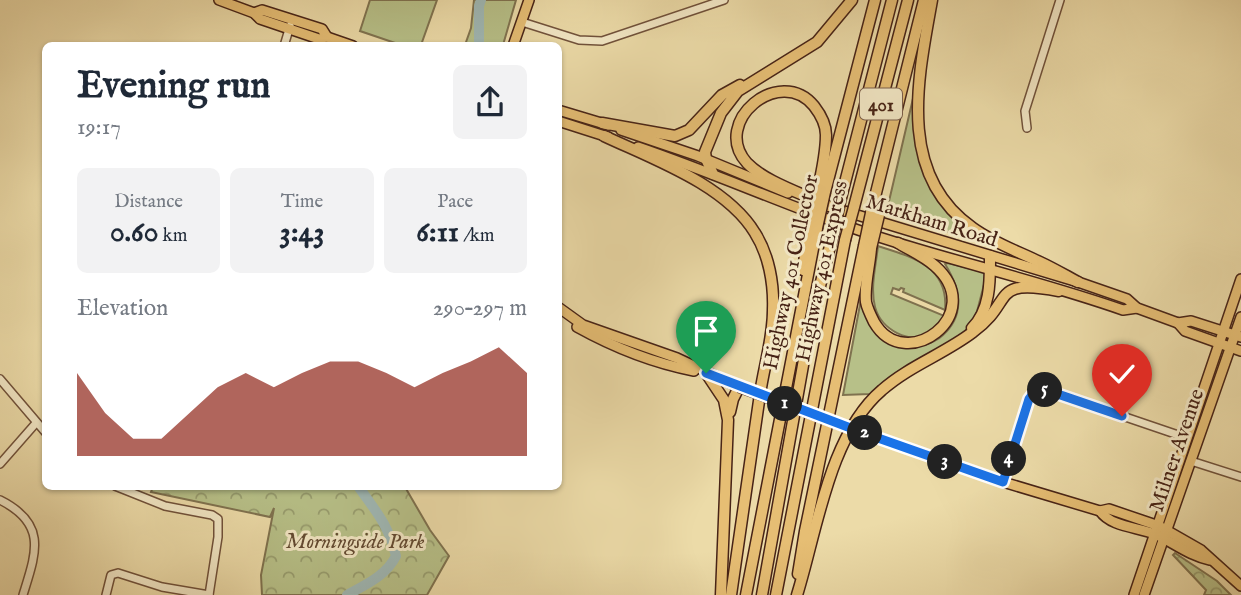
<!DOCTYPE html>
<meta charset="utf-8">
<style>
body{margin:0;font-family:"IM FELL English",serif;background:#f2f2f3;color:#1f2937;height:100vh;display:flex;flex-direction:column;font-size:26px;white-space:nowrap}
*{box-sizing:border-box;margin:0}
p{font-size:23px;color:#747a83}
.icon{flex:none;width:38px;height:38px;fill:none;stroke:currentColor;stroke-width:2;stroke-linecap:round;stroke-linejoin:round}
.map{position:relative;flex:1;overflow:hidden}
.drawer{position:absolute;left:42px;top:42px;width:520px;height:448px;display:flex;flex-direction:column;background:#fff;border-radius:10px;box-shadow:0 2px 5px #0004}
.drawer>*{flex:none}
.pin{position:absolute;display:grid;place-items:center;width:60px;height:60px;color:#fff;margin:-72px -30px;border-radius:50% 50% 50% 0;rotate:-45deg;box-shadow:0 0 7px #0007}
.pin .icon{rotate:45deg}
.km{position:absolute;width:35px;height:35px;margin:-18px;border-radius:50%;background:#222;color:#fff;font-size:19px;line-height:35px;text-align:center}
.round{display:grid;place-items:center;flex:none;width:74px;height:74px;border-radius:10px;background:#f2f2f3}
.summary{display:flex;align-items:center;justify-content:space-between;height:119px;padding:0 35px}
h1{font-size:38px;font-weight:700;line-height:52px}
.metrics{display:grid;grid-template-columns:repeat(3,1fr);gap:10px;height:119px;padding:7px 35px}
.metrics div{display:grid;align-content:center;border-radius:10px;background:#f2f2f3;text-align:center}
.metrics b{font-size:30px;font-weight:700}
.metrics small{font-size:19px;font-weight:400}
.metrics p{font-size:19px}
.chart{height:196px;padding:14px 35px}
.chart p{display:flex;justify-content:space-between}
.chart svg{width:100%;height:126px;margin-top:7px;fill:#8f2418;opacity:.7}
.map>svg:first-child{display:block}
.grass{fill:#b7c088;stroke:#7f724f;stroke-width:2}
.park{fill:url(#park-crowns);stroke:#7f724f;stroke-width:2}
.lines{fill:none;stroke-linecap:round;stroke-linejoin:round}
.river{stroke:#9fb8b5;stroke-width:10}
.minor-casing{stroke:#70513a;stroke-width:10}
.major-casing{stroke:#472316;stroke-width:12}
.highway-casing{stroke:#472316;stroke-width:13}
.minor{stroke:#f3e8c6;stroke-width:7}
.major{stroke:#e6be74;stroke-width:9}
.highway{stroke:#e6be74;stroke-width:10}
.major-bridge-casing{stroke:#472316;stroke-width:12;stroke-linecap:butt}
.highway-bridge-casing{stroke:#472316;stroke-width:13;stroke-linecap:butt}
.major-bridge{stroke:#e6be74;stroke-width:9}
.highway-bridge{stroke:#e6be74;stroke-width:10}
.route-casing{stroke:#fff;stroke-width:14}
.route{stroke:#1a73e8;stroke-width:9}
.labels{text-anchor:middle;stroke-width:6;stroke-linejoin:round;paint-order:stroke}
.shield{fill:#f3e8c6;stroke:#7b5e4b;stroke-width:2}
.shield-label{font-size:19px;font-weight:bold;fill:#472316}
.street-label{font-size:21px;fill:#472316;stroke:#f3e8c6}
.park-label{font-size:21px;font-style:italic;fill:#634a32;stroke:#f3e8c6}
</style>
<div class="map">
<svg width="1241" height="595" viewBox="0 0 1241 595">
<defs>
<pattern id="park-crowns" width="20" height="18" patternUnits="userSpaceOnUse" patternTransform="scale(1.75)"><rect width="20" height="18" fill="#b7c088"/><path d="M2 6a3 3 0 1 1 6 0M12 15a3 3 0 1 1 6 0" fill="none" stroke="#979c6e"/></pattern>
</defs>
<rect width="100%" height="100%" fill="#ecdba8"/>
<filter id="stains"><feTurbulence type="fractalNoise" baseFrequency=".00286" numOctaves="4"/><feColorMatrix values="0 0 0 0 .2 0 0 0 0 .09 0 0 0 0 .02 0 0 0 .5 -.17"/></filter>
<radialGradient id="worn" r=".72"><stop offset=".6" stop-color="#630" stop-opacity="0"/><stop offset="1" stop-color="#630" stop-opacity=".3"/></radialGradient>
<g class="grass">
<polygon points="370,0 437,0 421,45 401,45 360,31"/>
<polygon points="474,0 516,0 503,45 465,45 471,28"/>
<polygon points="915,90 916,133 937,197 995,245 886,214"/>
<path d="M878,246C913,257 949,267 945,310L903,292L904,289L901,288L899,290L893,288L891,294L947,317C942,322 937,330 932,333C909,346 881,329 875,307C870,288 876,265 878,246Z"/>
<path d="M948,263L987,273L974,323L957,338L895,376L870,394L843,395L862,294L880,333C890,336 914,346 923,345C930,344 939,339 943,335C966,314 960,288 945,264Z"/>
</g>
<g class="park">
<polygon points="153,487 405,487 430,530 449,556 427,595 262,595 261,575 274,508 270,517 151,492"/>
<polygon points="1175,553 1217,581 1231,595 1204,595 1206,590 1173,555"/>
</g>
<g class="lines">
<g class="river">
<polyline points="479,46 479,6 481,0"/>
<path d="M347,595C365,585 386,576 396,556C388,524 377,513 358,486"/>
</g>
<defs>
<g id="minor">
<polyline points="522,22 579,40 602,41 724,0"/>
<polyline points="284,46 290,26"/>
<polyline points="1027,128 1025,111 1060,0"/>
<polyline points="0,379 46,433"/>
<polyline points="1191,461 1241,477"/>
<polyline points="0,464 36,423"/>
<polyline points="1003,482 1029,399 1036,390 1043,389 1187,438"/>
<polyline points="115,486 165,506 212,515 218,519 218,537 209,595"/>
<path d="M0,500C48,524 36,553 23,595"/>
<polyline points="106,595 111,575 118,573 162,587 209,595"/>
</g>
<g id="major">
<polyline points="219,0 254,13 260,19 319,39 327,37 353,46"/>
<polyline points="254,13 262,10 322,29 327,37"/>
<polyline points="513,46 529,0"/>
<polyline points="558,110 608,125"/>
<polyline points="558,121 608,137"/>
<polyline points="621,130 698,156 788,193"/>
<path d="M638,147C726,177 809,216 898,243C973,266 1049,284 1123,310L1137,308"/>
<polyline points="821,204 1078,282 1127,299 1137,308 1178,323 1191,321 1241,337"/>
<polyline points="558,307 583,325 677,358 739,387"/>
<polyline points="1178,323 1185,331 1241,351"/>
<path d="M577,327C613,347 653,363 694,371"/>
<polyline points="861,432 1003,482 1100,511 1109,509 1159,526 1201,550 1241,586"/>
<path d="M1100,511C1111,527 1137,527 1155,534C1174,543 1190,556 1210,560"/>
<polyline points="1134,595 1241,279"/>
<polyline points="1144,595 1241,317"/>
</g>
<g id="highway">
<path d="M932,0C918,78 896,175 973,228C994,243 1017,251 1040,262C1053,268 1065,275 1078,282"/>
<polyline points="602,123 675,136 689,130 722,95 740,85"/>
<path d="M604,136C653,159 726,185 755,233C769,255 774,284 773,310C773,339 764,366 760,394C750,461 741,528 731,595"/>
<polyline points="713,174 706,159 705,152 721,113 738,91 817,42 852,0"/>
<path d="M818,189C822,171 826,153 826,135C826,124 821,115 814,106C780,64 710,122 747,163C765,182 804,194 828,206"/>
<polyline points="825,192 875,0"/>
<polyline points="840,202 892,0"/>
<polyline points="854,207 908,0"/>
<polyline points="871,213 924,0"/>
<path d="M871,248C870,265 864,285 866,302C867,308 871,316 874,322C905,376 989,314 935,266C924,256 910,250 898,243"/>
<polyline points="803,270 809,226"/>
<path d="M972,328C991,309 990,280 990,256"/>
<polyline points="706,373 724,400 728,420 721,595"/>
<polyline points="730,412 733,399 739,387"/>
<polyline points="798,574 805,531 864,246"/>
<polyline points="746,595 817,228"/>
<polyline points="762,595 810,326 833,234"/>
<polyline points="776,595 845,240"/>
<path d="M797,595C817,531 829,435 882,390C909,366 944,354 973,332C1016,301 988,278 1059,291"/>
</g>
</defs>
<use href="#minor" class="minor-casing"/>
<use href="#major" class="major-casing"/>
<use href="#highway" class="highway-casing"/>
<use href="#minor" class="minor"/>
<use href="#major" class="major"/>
<use href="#highway" class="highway"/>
<defs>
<polyline id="major-bridge" points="739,387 861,432"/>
<g id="highway-bridge">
<polyline points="809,226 818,189"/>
<polyline points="817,228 825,192"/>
<polyline points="833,234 840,202"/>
<polyline points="845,240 854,207"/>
<polyline points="864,246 871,213"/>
<polyline points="871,248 879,215"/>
</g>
</defs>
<use href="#major-bridge" class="major-bridge-casing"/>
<use href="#highway-bridge" class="highway-bridge-casing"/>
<use href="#major-bridge" class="major-bridge"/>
<use href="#highway-bridge" class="highway-bridge"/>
</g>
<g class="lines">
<defs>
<polyline id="route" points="706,373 861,432 1003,482 1029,399 1036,390 1043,389 1122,416"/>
</defs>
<use href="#route" class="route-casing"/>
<use href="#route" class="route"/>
</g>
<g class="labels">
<rect class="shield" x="860" y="88.5" width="42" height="31" rx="5"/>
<g class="shield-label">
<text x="881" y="111">401</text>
</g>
<g class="street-label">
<text transform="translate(932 220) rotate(17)" y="7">Markham Road</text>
<text transform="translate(821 271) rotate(-78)" y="7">Highway 401 Express</text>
<text transform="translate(790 272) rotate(-78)" y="7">Highway 401 Collector</text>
<text transform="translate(1176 450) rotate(-71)" y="7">Milner Avenue</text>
</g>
<g class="park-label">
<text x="355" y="548">Morningside Park</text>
</g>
</g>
<rect width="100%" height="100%" filter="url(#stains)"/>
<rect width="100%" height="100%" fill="url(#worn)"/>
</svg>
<div class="pin" style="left:706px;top:373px;background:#1e9e55"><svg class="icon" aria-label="arrive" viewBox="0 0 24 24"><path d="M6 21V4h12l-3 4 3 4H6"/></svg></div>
<div class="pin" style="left:1122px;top:416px;background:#d93025"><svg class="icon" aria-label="check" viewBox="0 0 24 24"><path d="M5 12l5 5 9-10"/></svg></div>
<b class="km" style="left:785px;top:404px">1</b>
<b class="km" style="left:865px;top:433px">2</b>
<b class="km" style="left:945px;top:462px">3</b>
<b class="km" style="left:1009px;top:459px">4</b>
<b class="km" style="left:1045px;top:390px">5</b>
<section class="drawer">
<div class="summary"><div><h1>Evening run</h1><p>19:17</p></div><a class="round"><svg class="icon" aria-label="share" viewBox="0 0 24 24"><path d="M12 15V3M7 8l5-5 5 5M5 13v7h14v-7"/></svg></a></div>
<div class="metrics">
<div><p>Distance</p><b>0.60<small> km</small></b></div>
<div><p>Time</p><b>3:43</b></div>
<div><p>Pace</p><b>6:11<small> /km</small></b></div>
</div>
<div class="chart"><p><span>Elevation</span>290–297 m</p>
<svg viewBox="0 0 160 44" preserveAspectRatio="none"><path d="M0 44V15L10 29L20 38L30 38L40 29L50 20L60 15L70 20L80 15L90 11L100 11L110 15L120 20L130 15L140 11L150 6L160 15V44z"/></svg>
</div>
</section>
</div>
